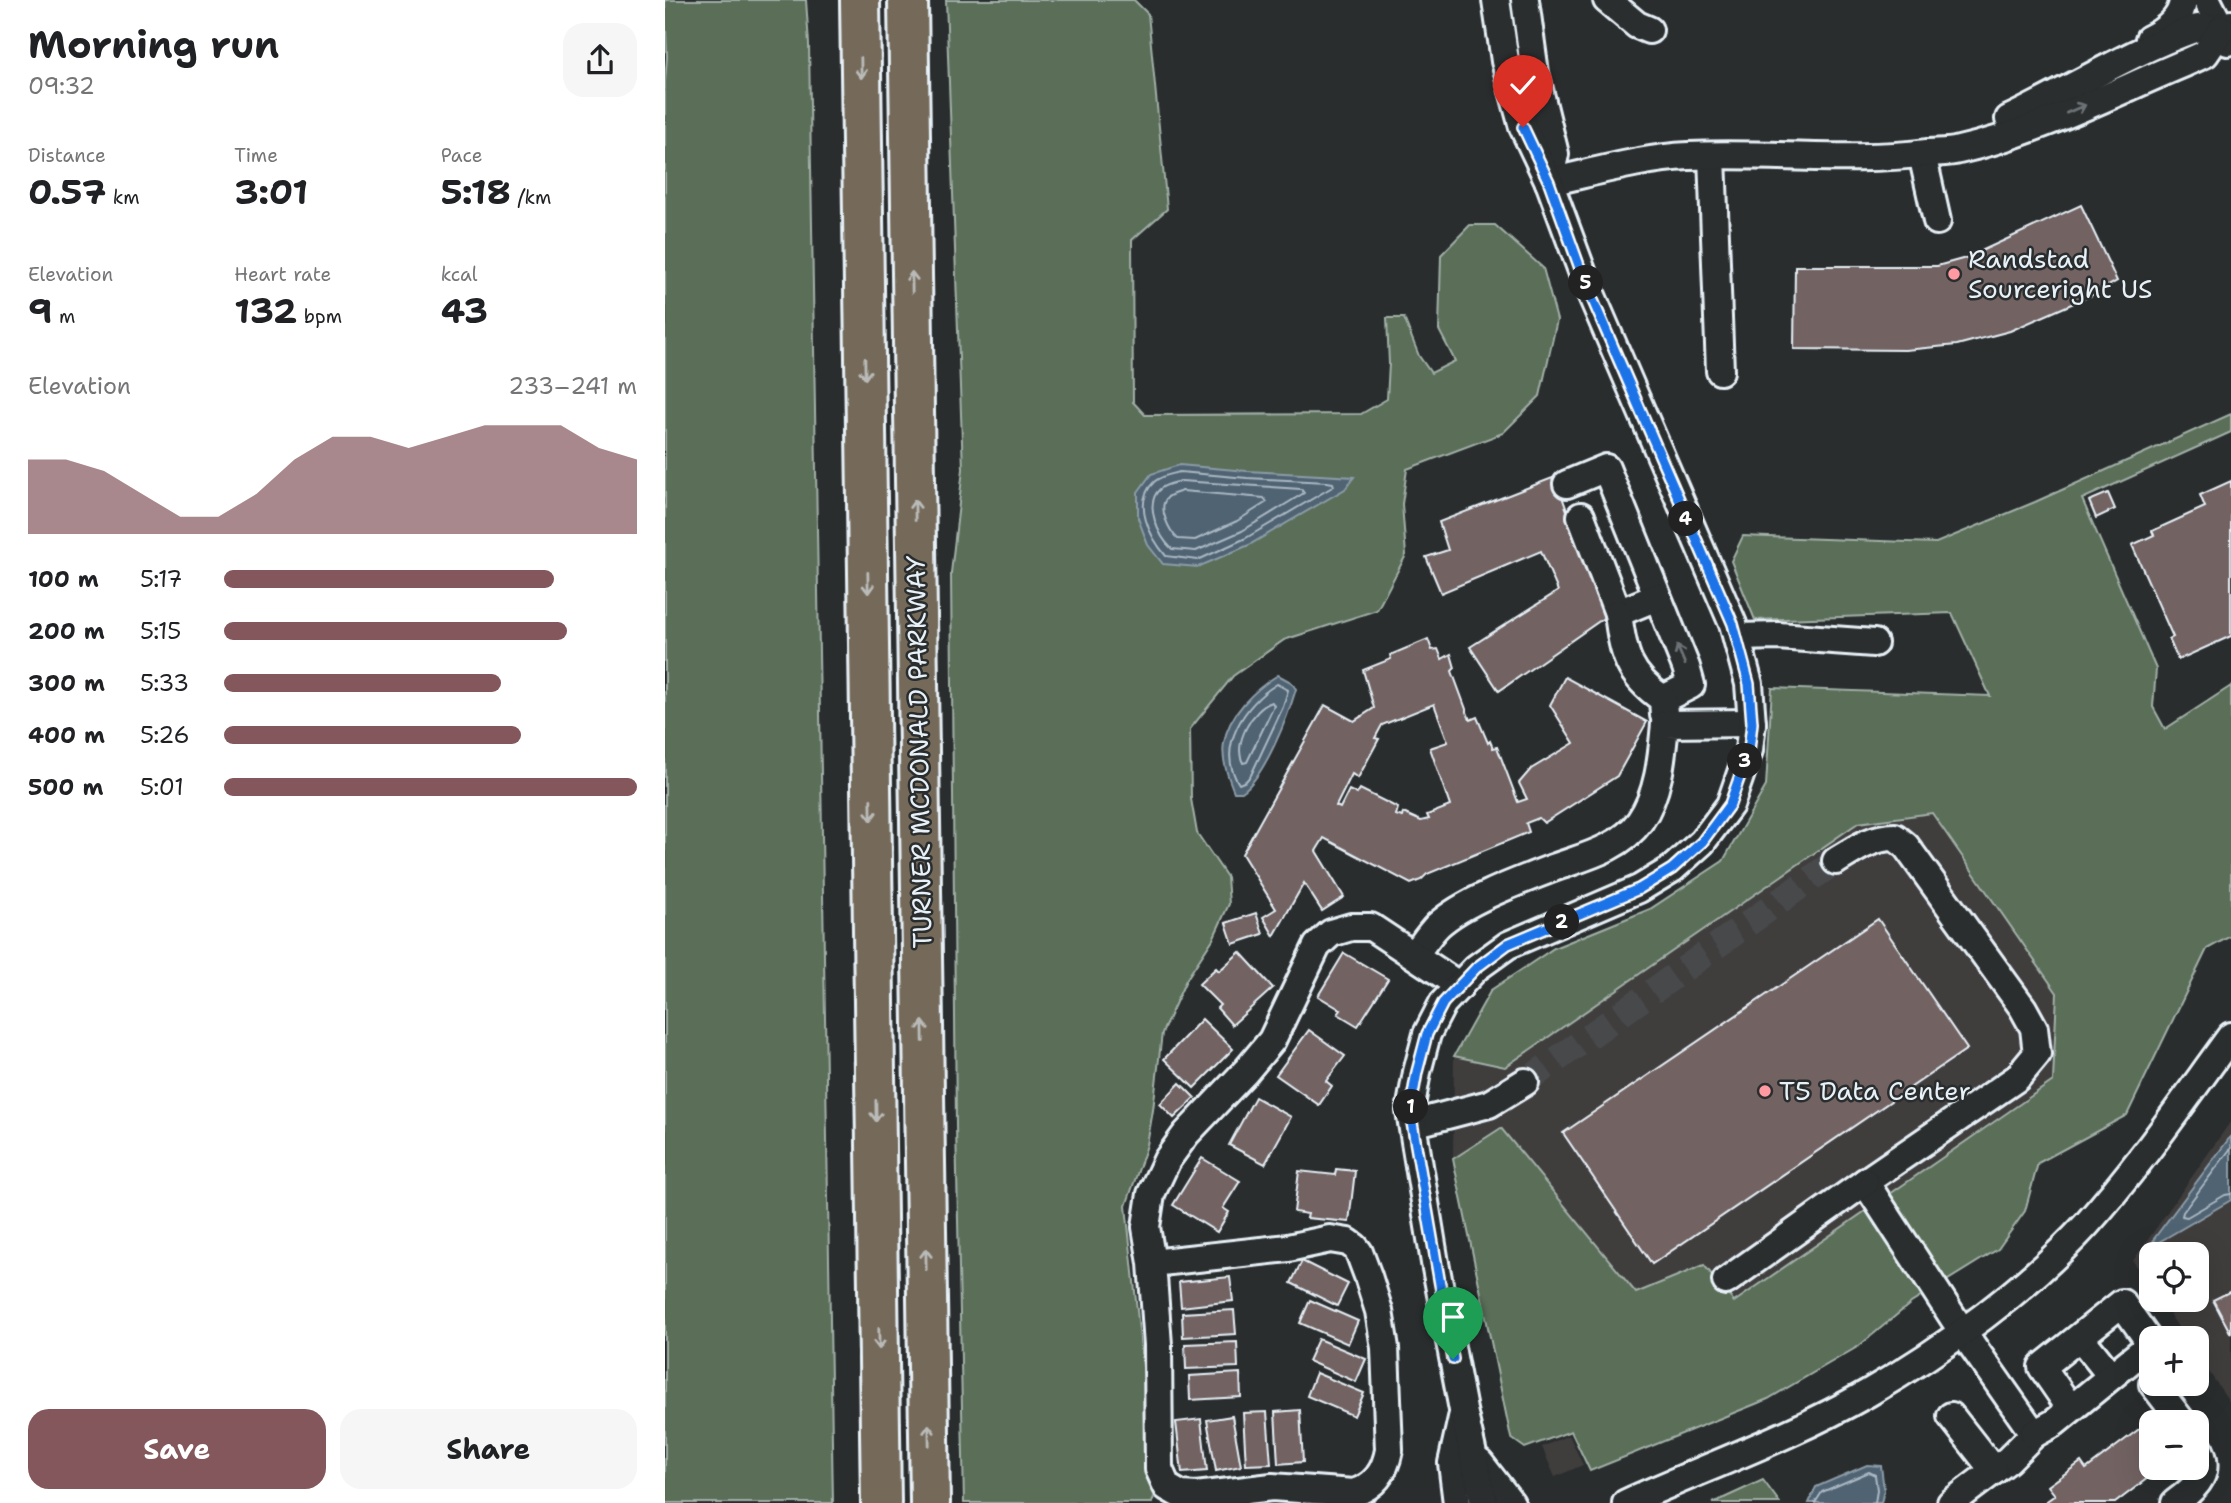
<!DOCTYPE html>
<meta charset="utf-8">
<style>
body{margin:0;font-family:"Shantell Sans",sans-serif;background:#f6f6f6;color:#202124;height:100vh;display:flex;flex-direction:column;font-size:26px;white-space:nowrap}
*{box-sizing:border-box;margin:0}
p{font-size:23px;color:#757577}
.icon{flex:none;width:38px;height:38px;fill:none;stroke:currentColor;stroke-width:2;stroke-linecap:round;stroke-linejoin:round}
.map{position:relative;flex:1;overflow:hidden}
.sheet{display:flex;flex-direction:column;background:#fff;width:665px}
.sheet>*{flex:none}
.fabs{position:absolute;left:1474px;top:1242px;display:grid;gap:14px}
.fabs a{display:grid;place-items:center;width:70px;height:70px;border-radius:14px;background:#fff;box-shadow:0 7px 28px #0002;font-size:35px}
.pin{position:absolute;display:grid;place-items:center;width:60px;height:60px;color:#fff;margin:-72px -30px;border-radius:50% 50% 50% 0;rotate:-45deg;box-shadow:0 0 7px #0007}
.pin .icon{rotate:45deg}
.km{position:absolute;width:35px;height:35px;margin:-18px;border-radius:50%;background:#222;color:#fff;font-size:19px;line-height:35px;text-align:center}
.round{display:grid;place-items:center;flex:none;width:74px;height:74px;border-radius:21px;background:#f6f6f6}
.overview{display:flex;align-items:center;justify-content:space-between;height:119px;padding:0 28px}
h1{font-size:38px;font-weight:700;line-height:52px}
.stats{display:grid;grid-template-columns:repeat(3,1fr);gap:10px;height:119px;padding:7px 28px}
.stats div{display:grid;align-content:center}
.stats b{font-size:35px;font-weight:700}
.stats small{font-size:19px;font-weight:400}
.stats p{font-size:19px}
.chart{height:196px;padding:14px 28px}
.chart p{display:flex;justify-content:space-between}
.chart svg{width:100%;height:126px;margin-top:7px;fill:#84575d;opacity:.7}
.action{display:flex;gap:14px;margin-top:auto;padding:14px 28px}
.action a{flex:1;height:80px;border-radius:21px;background:#84575d;color:#fff;font-size:28px;font-weight:700;line-height:80px;text-align:center}
.action a+a{background:#f6f6f6;color:#202124}
ul{padding:0 28px;list-style:none;font-size:23px}
li{display:grid;grid-template-columns:112px 84px 1fr;align-items:center;height:52px}
li i{height:18px;border-radius:9px;background:#84575d}
main{display:flex;flex:1;min-height:0}
.map>svg:first-child{display:block}
.built{fill:#403d3e}
.green{fill:#5a6e58;stroke:#a1b0a8;stroke-width:2}
.water{fill:#4f6373;stroke:#8c9ca8;stroke-width:2}
.lines{fill:none;stroke-linecap:round;stroke-linejoin:round}
.shore{stroke:#abb8c3;stroke-width:2}
.building{fill:#726362;stroke:#e8f1f8;stroke-width:2;fill-rule:evenodd}
.minor-tunnel{stroke:#464a4c;stroke-width:26;stroke-dasharray:26 13;stroke-linecap:butt}
.minor-casing{stroke:#e8f1f8;stroke-width:32}
.highway-casing{stroke:#e8f1f8;stroke-width:44}
.minor{stroke:#2a2d2e;stroke-width:26}
.highway{stroke:#746a5a;stroke-width:38}
.oneway{stroke:#babbb9}
.oneway2{stroke:#6c7275}
.route-casing{stroke:#fff;stroke-width:14}
.route{stroke:#1a73e8;stroke-width:9}
.poi-dot{fill:#ff9aa2;stroke:#2a2d2e;stroke-width:2.5}
.labels{text-anchor:middle;stroke-width:5;stroke-linejoin:round;paint-order:stroke}
.poi-label{font-size:26px;fill:#e8f1f8;stroke:#2a2d2e;text-anchor:start}
.street-label{font-size:26px;fill:#e8f1f8;stroke:#2a2d2e}
</style>
<main>
<section class="sheet">
<div class="overview"><div><h1>Morning run</h1><p>09:32</p></div><a class="round"><svg class="icon" aria-label="share" viewBox="0 0 24 24"><path d="M12 15V3M7 8l5-5 5 5M5 13v7h14v-7"/></svg></a></div>
<div class="stats">
<div><p>Distance</p><b>0.57<small> km</small></b></div>
<div><p>Time</p><b>3:01</b></div>
<div><p>Pace</p><b>5:18<small> /km</small></b></div>
</div>
<div class="stats">
<div><p>Elevation</p><b>9<small> m</small></b></div>
<div><p>Heart rate</p><b>132<small> bpm</small></b></div>
<div><p>kcal</p><b>43</b></div>
</div>
<div class="chart"><p><span>Elevation</span>233–241 m</p>
<svg viewBox="0 0 160 44" preserveAspectRatio="none"><path d="M0 44V18L10 18L20 22L30 30L40 38L50 38L60 30L70 18L80 10L90 10L100 14L110 10L120 6L130 6L140 6L150 14L160 18V44z"/></svg>
</div>
<ul>
<li><b>100 m</b>5:17<i style="width:80%"></i></li>
<li><b>200 m</b>5:15<i style="width:83%"></i></li>
<li><b>300 m</b>5:33<i style="width:67%"></i></li>
<li><b>400 m</b>5:26<i style="width:72%"></i></li>
<li><b>500 m</b>5:01<i style="width:100%"></i></li>
</ul>
<div class="action"><a>Save</a><a>Share</a></div>
</section>
<div class="map">
<svg width="1566" height="1503" viewBox="0 0 1566 1503">
<rect width="100%" height="100%" fill="#2a2d2e"/>
<filter id="ink" filterUnits="userSpaceOnUse"><feTurbulence type="fractalNoise" baseFrequency=".0143" numOctaves="2"/><feDisplacementMap in="SourceGraphic" scale="14" xChannelSelector="R" yChannelSelector="G"/><feConvolveMatrix kernelMatrix="1 2 1 2 8 2 1 2 1" color-interpolation-filters="sRGB"/></filter>
<g filter="url(#ink)">
<g class="built">
<polygon points="1267,813 1392,993 1388,1081 1068,1302 1038,1265 971,1293 836,1128 788,1159 789,1056 840,1067 1193,823"/>
<polygon points="1566,1121 1566,1404 1531,1353 1531,1339 1521,1339 1495,1300 1531,1300 1531,1255 1486,1255 1486,1287 1468,1261"/>
<polygon points="904,1435 918,1465 890,1477 877,1447"/>
</g>
<g class="green">
<polygon points="0,0 141,0 144,44 168,1503 0,1503 0,81 2,57"/>
<polygon points="281,0 469,0 483,14 502,209 467,240 468,402 480,415 696,414 722,399 724,364 722,318 739,318 754,356 766,373 790,361 774,330 776,255 805,225 830,225 878,268 892,320 875,396 838,433 742,469 737,504 741,555 712,610 619,640 568,676 525,729 526,799 532,833 562,877 564,904 548,939 521,980 497,1033 488,1110 482,1145 461,1206 491,1491 487,1503 299,1503 291,1126 286,573 298,469"/>
<polygon points="1566,414 1566,432 1417,499 1491,669 1488,707 1500,729 1566,686 1566,936 1542,949 1462,1115 1373,1163 1360,1211 1333,1249 1246,1303 1194,1346 1103,1399 925,1471 906,1431 860,1448 846,1438 788,1159 836,1128 971,1293 1039,1265 1069,1302 1388,1081 1392,993 1267,813 1193,823 840,1067 789,1056 826,990 889,948 985,909 1058,861 1101,786 1107,688 1325,696 1287,613 1090,620 1066,561 1078,536 1271,543 1370,502"/>
<polygon points="1098,1480 1115,1503 1048,1503"/>
</g>
<g class="water">
<polygon points="514,465 582,471 689,477 680,489 584,545 533,567 498,564 483,545 473,518 473,492 486,474"/>
<path d="M613,675L626,682L631,689C623,716 600,776 577,792H569C563,777 556,759 559,743C563,715 590,689 613,675Z"/>
<polygon points="1566,1136 1566,1200 1492,1243 1488,1240"/>
<polygon points="1202,1465 1216,1466 1219,1490 1216,1503 1144,1503 1151,1487"/>
</g>
<g class="lines">
<g class="shore">
<path d="M515,472L582,478L662,482L668,483L669,486L581,538L533,560L501,556C485,537 467,503 489,482C495,476 507,474 515,472Z"/>
<path d="M516,481L636,489L639,493L577,531L531,551L507,549C494,537 478,504 495,489C500,484 510,483 516,481Z"/>
<path d="M517,491L599,498L602,502L572,521L530,540L513,539C505,532 492,508 502,498C505,494 513,493 517,491Z"/>
<path d="M612,684L623,690L618,707L586,775L581,781L574,784C550,748 580,703 612,684Z"/>
<path d="M607,702L609,706L582,762L578,763C568,743 587,709 607,702Z"/>
<polyline points="1566,1148 1518,1212 1517,1216 1522,1217 1560,1195 1566,1194"/>
<polyline points="1150,1503 1157,1492 1204,1472 1210,1475 1212,1490 1210,1503"/>
</g>
</g>
<g class="building">
<polygon points="1416,205 1452,281 1427,295 1345,331 1292,345 1240,350 1129,349 1130,266 1272,266 1301,258"/>
<polygon points="890,477 940,617 834,691 805,647 893,591 876,551 776,593 761,557 783,550 774,522"/>
<polygon points="1566,481 1566,636 1513,660 1504,639 1508,637 1467,545 1489,535 1487,531 1540,507 1535,495"/>
<polygon points="1443,493 1450,509 1431,518 1424,501"/>
<path d="M763,639L767,650L773,649L777,659L786,654L790,668L787,671L805,720L812,717L823,743L825,741L828,748L832,747L853,802L862,799L854,783L866,769L909,743L885,705L900,677L982,722L952,776L879,823L874,818L861,823L864,832L762,874L756,880L746,884L659,838L651,851L679,897L657,911L639,883L609,936L598,917L611,909L577,854L660,705L689,721L709,708L698,670L726,659L725,655ZM769,704L783,742L765,748L785,806L762,815L764,819L756,821L738,813L737,817L731,815L733,808L695,789L692,794L684,790L675,808L671,806L687,774L693,778L714,739L710,738L717,725Z"/>
<polygon points="591,913 598,934 568,944 561,923"/>
<polygon points="1213,919 1302,1049 987,1264 898,1133"/>
<polygon points="575,952 608,988 567,1025 552,1008 555,1005 534,984 551,968 554,971"/>
<polygon points="679,953 723,979 693,1026 673,1014 676,1010 653,996"/>
<polygon points="537,1019 568,1049 529,1088 499,1059"/>
<polygon points="644,1030 680,1056 661,1081 667,1086 654,1105 611,1075"/>
<polygon points="515,1083 530,1098 509,1118 495,1104"/>
<polygon points="590,1097 626,1117 600,1164 564,1145"/>
<polygon points="537,1158 575,1181 558,1208 564,1212 552,1232 508,1205"/>
<polygon points="671,1169 690,1171 684,1222 642,1218 643,1214 629,1212 634,1171 670,1175"/>
<polygon points="637,1261 683,1284 672,1306 626,1283"/>
<polygon points="565,1277 568,1301 516,1307 514,1282"/>
<polygon points="1566,1291 1566,1334 1548,1300"/>
<polygon points="645,1300 693,1321 683,1344 635,1323"/>
<polygon points="569,1310 571,1334 518,1337 517,1313"/>
<polygon points="653,1339 701,1359 691,1382 643,1361"/>
<polygon points="572,1342 573,1367 521,1369 520,1344"/>
<polygon points="575,1373 576,1397 525,1400 524,1376"/>
<polygon points="651,1373 699,1393 689,1416 642,1396"/>
<polygon points="635,1410 638,1462 613,1464 610,1412"/>
<polygon points="602,1412 606,1464 581,1465 578,1413"/>
<polygon points="567,1416 576,1466 551,1471 542,1420"/>
<polygon points="536,1419 542,1471 517,1473 511,1422"/>
<polygon points="1482,1423 1486,1427 1486,1468 1496,1468 1450,1503 1379,1503 1390,1495 1383,1486 1416,1462 1421,1469"/>
</g>
<g class="lines">
<polyline class="minor-tunnel" points="860,1082 1171,861"/>
<defs>
<g id="minor">
<polyline points="860,0 870,73 890,154 884,182"/>
<polyline points="942,0 972,25 984,30"/>
<polyline points="1542,0 1563,42"/>
<path d="M1484,39C1500,31 1517,19 1518,0"/>
<path d="M1344,119C1405,90 1464,52 1529,29C1542,25 1553,30 1566,24"/>
<polyline points="1257,154 1272,221"/>
<polyline points="1047,156 1055,371"/>
<path d="M884,182C930,172 977,158 1024,156C1104,152 1183,163 1262,153C1272,152 1284,153 1294,150C1370,133 1448,93 1520,63L1540,54L1557,29"/>
<polyline points="902,484 941,468 1021,667 1026,685 998,699"/>
<polyline points="916,516 953,613 992,597"/>
<path d="M953,613C958,654 963,675 998,699L999,715"/>
<polyline points="1073,637 1113,636 1209,643"/>
<path d="M1171,861C1190,849 1207,837 1230,837L1241,846L1358,1008L1369,1028L1372,1054L1352,1078L1200,1182L1297,1331L1369,1434L1343,1460L1286,1503"/>
<path d="M750,954C757,945 764,934 773,925C799,901 854,881 888,868C918,857 955,849 975,821C994,794 997,756 1000,724L1087,723"/>
<polyline points="748,1124 824,1104 860,1082"/>
<path d="M487,1263L623,1248L665,1239L683,1242L690,1247L694,1252L703,1276L714,1311L720,1348L724,1450C720,1472 710,1486 689,1493L607,1487L531,1496L516,1495L502,1487L494,1469L493,1345L487,1263L481,1227L486,1194L502,1160L521,1134L581,1071L607,1040L652,946L666,933L686,927H706L795,986"/>
<polyline points="1061,1281 1200,1182"/>
<polyline points="1415,1337 1446,1376"/>
<polyline points="1488,1384 1518,1423"/>
<polyline points="1286,1416 1329,1471"/>
<polyline points="1369,1434 1389,1423 1486,1344 1457,1303 1377,1367 1406,1409"/>
<polyline points="815,1463 846,1503"/>
<polyline points="792,1503 787,1463 797,1418"/>
<polyline points="819,1503 798,1410 770,1263 745,1111 752,1072 762,1034 778,1003 811,968 843,945 974,889 1007,869 1037,842 1065,805 1084,750 1087,723 1084,684 1068,624 921,282 884,182 858,127 840,61 831,0"/>
<path d="M961,1503C1041,1467 1126,1437 1203,1393C1278,1350 1362,1289 1421,1225C1474,1166 1519,1100 1566,1036"/>
<path d="M1510,1503C1532,1487 1549,1471 1531,1443"/>
</g>
<g id="highway">
<polyline points="195,0 216,1503"/>
<polyline points="243,0 265,1503"/>
</g>
</defs>
<use href="#minor" class="minor-casing"/>
<use href="#highway" class="highway-casing"/>
<use href="#minor" class="minor"/>
<use href="#highway" class="highway"/>
</g>
<defs><path id="oneway-shaft" d="M-6 0H5M1.5-3L5.5 0L1.5 3" fill="none" stroke-width="1.6" stroke-linecap="round" stroke-linejoin="round" transform="scale(1.75)"/></defs>
<g class="oneway">
<use href="#oneway-shaft" transform="translate(196 68) rotate(89)"/>
<use href="#oneway-shaft" transform="translate(247 282) rotate(-91)"/>
<use href="#oneway-shaft" transform="translate(200 369) rotate(89)"/>
<use href="#oneway-shaft" transform="translate(250 510) rotate(-91)"/>
<use href="#oneway-shaft" transform="translate(203 583) rotate(89)"/>
<use href="#oneway-shaft" transform="translate(206 810) rotate(89)"/>
<use href="#oneway-shaft" transform="translate(258 1031) rotate(-91)"/>
<use href="#oneway-shaft" transform="translate(211 1111) rotate(89)"/>
<use href="#oneway-shaft" transform="translate(261 1259) rotate(-91)"/>
<use href="#oneway-shaft" transform="translate(214 1339) rotate(89)"/>
<use href="#oneway-shaft" transform="translate(264 1435) rotate(-91)"/>
</g>
<g class="oneway2">
<use href="#oneway-shaft" transform="translate(1411 109) rotate(-23)"/>
<use href="#oneway-shaft" transform="translate(1016 655) rotate(-113)"/>
</g>
</g>
<g class="lines" filter="url(#ink)">
<defs>
<polyline id="route" points="788,1359 745,1111 752,1072 762,1034 778,1003 811,968 843,944 974,889 1007,869 1037,842 1065,804 1084,750 1087,723 1084,684 1068,624 920,282 884,182 858,127"/>
</defs>
<use href="#route" class="route-casing"/>
<use href="#route" class="route"/>
</g>
<g class="poi-dot">
<circle cx="1289" cy="274" r="7"/>
<circle cx="1100" cy="1091" r="7"/>
</g>
<g class="labels">
<g class="poi-label">
<text x="1303" y="268">Randstad<tspan x="1303" dy="30">Sourceright US</tspan></text>
<text x="1114" y="1100">T5 Data Center</text>
</g>
<g class="street-label">
<text transform="translate(254 752) rotate(-91)" y="9">TURNER MCDONALD PARKWAY</text>
</g>
</g>
</svg>
<div class="fabs">
<a><svg class="icon" aria-label="locate" viewBox="0 0 24 24"><circle cx="12" cy="12" r="6"/><path d="M12 2v4M12 18v4M2 12h4M18 12h4"/></svg></a>
<a>+</a>
<a>−</a>
</div>
<div class="pin" style="left:788px;top:1359px;background:#1e9e55"><svg class="icon" aria-label="arrive" viewBox="0 0 24 24"><path d="M6 21V4h12l-3 4 3 4H6"/></svg></div>
<div class="pin" style="left:858px;top:127px;background:#d93025"><svg class="icon" aria-label="check" viewBox="0 0 24 24"><path d="M5 12l5 5 9-10"/></svg></div>
<b class="km" style="left:746px;top:1107px">1</b>
<b class="km" style="left:897px;top:922px">2</b>
<b class="km" style="left:1080px;top:761px">3</b>
<b class="km" style="left:1021px;top:519px">4</b>
<b class="km" style="left:921px;top:283px">5</b>
</div>
</main>
